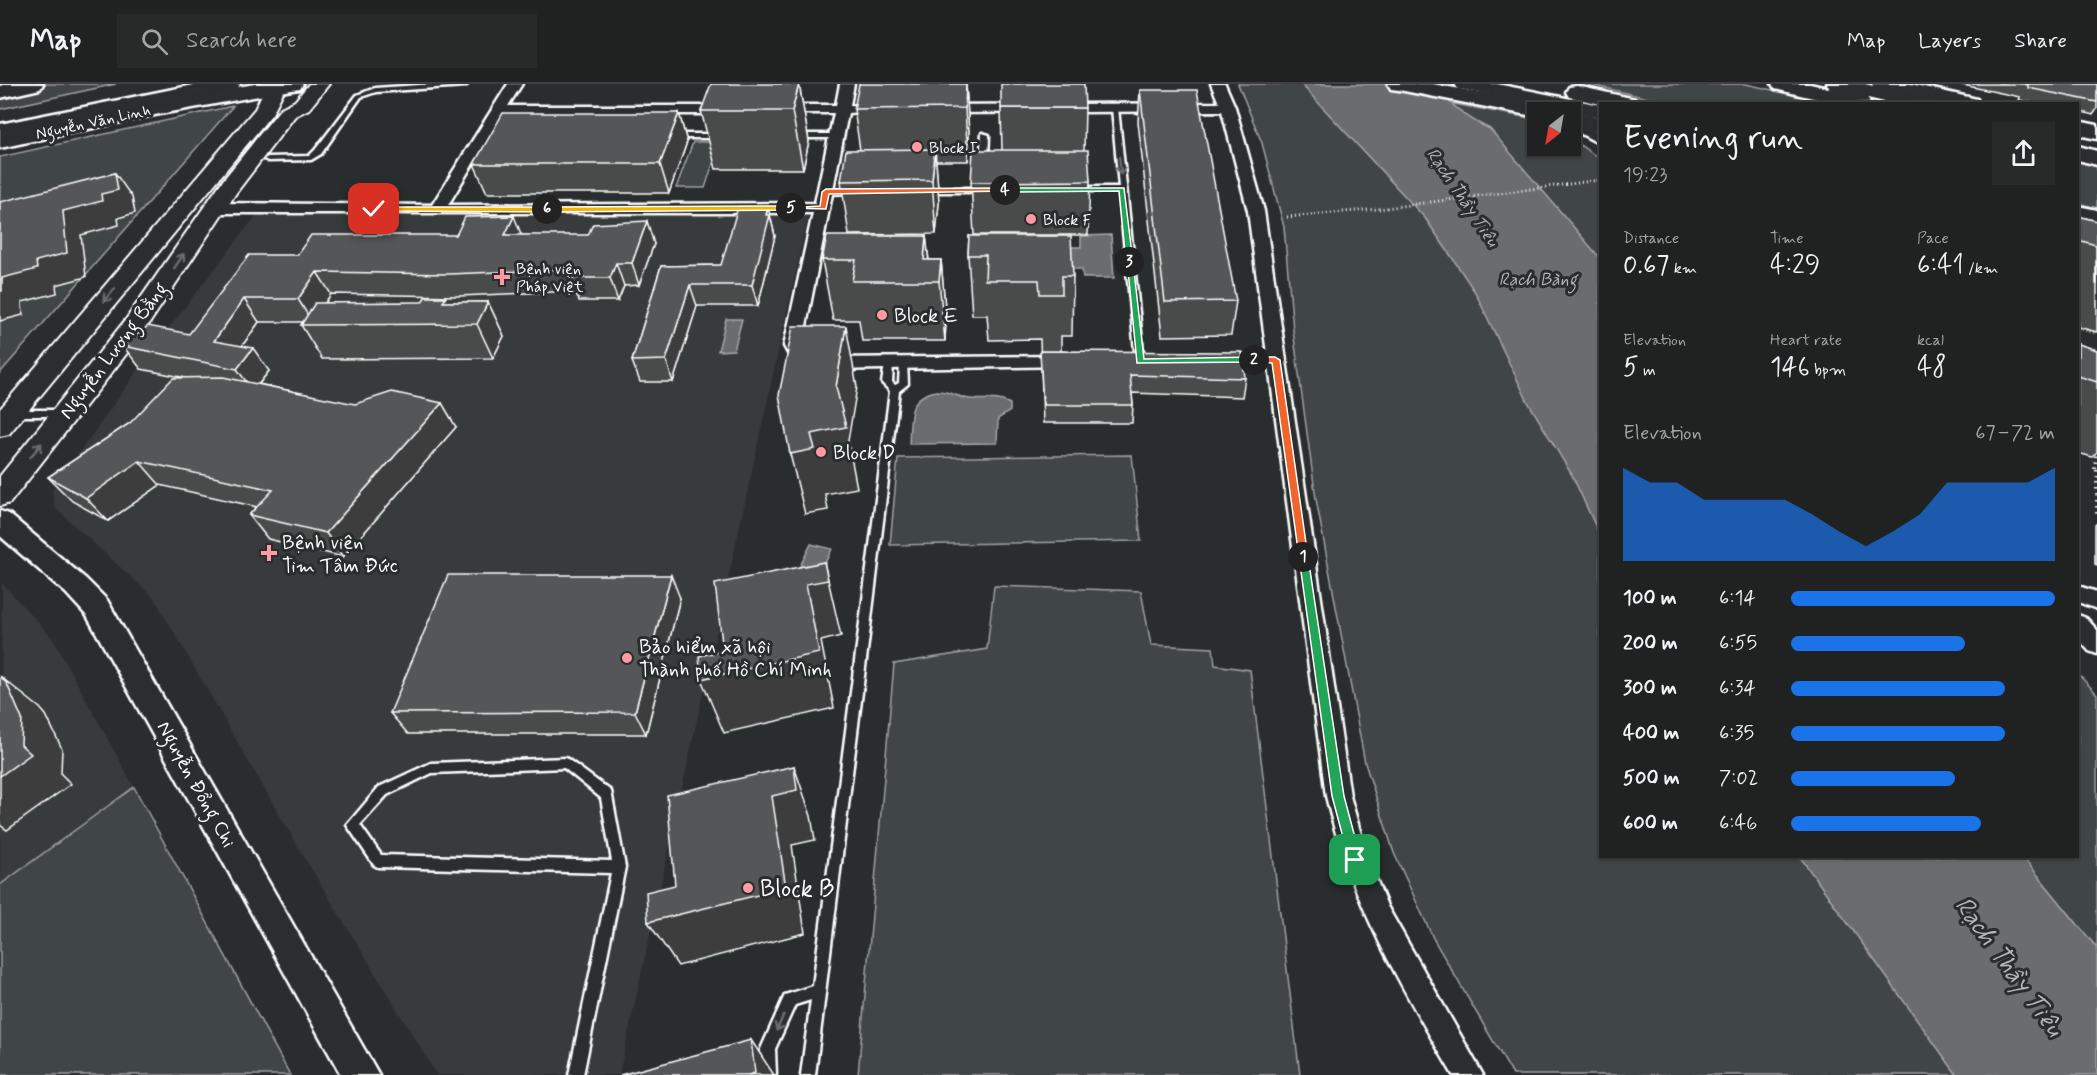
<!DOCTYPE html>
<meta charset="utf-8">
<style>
body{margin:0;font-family:Mynerve,sans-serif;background:#282a2a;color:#f1f3f6;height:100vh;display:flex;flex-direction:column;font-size:22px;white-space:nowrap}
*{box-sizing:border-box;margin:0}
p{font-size:20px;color:#a2a4a5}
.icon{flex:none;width:33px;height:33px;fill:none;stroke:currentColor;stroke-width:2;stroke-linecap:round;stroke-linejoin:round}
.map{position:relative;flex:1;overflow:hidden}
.details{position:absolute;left:1599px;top:18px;width:480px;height:756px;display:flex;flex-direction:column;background:#202222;border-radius:0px;box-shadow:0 2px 4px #0004,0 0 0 2px #3d3f40}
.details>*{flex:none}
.needle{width:39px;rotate:211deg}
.fabs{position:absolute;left:1527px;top:18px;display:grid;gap:12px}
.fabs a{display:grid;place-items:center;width:54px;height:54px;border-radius:0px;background:#202222;box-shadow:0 2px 4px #0004,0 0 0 2px #3d3f40;font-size:30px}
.pin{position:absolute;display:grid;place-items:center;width:51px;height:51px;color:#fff;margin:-26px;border-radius:12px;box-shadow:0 3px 9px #0006}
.km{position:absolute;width:30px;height:30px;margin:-15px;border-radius:50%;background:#222;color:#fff;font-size:16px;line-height:30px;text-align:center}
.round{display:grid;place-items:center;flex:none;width:63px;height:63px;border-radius:0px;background:#282a2a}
.head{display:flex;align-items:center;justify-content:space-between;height:102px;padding:0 24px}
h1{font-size:33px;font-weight:600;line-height:45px}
.stats{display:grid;grid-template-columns:repeat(3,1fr);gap:9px;height:102px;padding:6px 24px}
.stats div{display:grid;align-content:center}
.stats b{font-size:26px;font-weight:600}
.stats small{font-size:16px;font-weight:400}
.stats p{font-size:16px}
.chart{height:168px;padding:12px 24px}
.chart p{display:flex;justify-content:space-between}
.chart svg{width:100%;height:108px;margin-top:6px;fill:#1a73e8;opacity:.7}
ul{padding:0 24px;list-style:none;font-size:20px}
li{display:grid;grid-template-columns:96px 72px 1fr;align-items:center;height:45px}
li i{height:15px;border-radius:8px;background:#1a73e8}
header{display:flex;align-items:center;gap:36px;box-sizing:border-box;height:84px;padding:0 30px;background:#202222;border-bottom:2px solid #3d3f40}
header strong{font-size:28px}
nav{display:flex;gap:33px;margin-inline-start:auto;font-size:21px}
.search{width:420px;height:54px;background:#282a2a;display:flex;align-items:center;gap:15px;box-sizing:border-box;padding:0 21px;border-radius:0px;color:#a2a4a5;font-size:22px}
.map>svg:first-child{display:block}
.built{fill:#373a3b}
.green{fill:#414445;stroke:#a0a2a2;stroke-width:1.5}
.water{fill:#6a6c6d;stroke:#a6a7a7;stroke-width:1.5}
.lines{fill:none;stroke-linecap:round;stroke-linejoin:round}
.service-casing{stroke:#fff;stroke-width:5}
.minor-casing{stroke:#fff;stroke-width:5}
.tertiary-casing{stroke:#fff;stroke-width:5}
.secondary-casing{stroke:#fff;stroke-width:4}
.primary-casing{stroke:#fff;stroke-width:5}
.trunk-casing{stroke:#fff;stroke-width:5}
.path-far1{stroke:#fff;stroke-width:3;stroke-dasharray:1 3;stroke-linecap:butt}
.path{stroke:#fff;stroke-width:4;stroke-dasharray:1.5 4.5;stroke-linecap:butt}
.service{fill:#2a2d2e;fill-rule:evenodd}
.minor{fill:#2a2d2e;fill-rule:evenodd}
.tertiary{fill:#2a2d2e;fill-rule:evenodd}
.secondary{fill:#2a2d2e;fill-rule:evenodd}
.primary{fill:#2a2d2e;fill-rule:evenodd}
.trunk{fill:#2a2d2e;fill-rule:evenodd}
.wall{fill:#494b4c;stroke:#fff;stroke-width:1.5}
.shaded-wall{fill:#3c3d3e;stroke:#fff;stroke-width:1.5}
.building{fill:#555758;stroke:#fff;stroke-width:1.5}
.oneway{stroke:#6a6c6d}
.split-1{fill:#22a559;stroke:#fff;stroke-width:1.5}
.split-2{fill:#f0652b;stroke:#fff;stroke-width:1.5}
.split-3{fill:#22a559;stroke:#fff;stroke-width:1.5}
.split-4{fill:#22a559;stroke:#fff;stroke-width:1.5}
.split-5{fill:#f0652b;stroke:#fff;stroke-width:1.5}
.split-6{fill:#f5b400;stroke:#fff;stroke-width:1.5}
.split-7{fill:#f5b400;stroke:#fff;stroke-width:1.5}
.poi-dot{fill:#ff9aa2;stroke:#2a2d2e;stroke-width:2}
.labels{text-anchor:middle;stroke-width:6;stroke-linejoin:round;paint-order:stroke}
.far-street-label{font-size:16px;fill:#fff;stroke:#2a2d2e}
.far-poi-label{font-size:16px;fill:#fff;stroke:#2a2d2e;text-anchor:start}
.far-water-label{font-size:18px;font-style:italic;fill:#b4b6b6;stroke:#2a2d2e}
.poi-label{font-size:20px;fill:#fff;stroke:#2a2d2e;text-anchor:start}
.street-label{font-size:20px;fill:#fff;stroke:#2a2d2e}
.near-poi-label{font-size:24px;fill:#fff;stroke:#2a2d2e;text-anchor:start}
.near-water-label{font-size:26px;font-style:italic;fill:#b4b6b6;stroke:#2a2d2e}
</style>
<header>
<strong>Map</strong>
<div class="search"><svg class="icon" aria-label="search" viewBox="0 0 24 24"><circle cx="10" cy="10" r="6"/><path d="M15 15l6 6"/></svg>Search here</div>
<nav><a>Map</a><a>Layers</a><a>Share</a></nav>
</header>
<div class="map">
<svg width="2097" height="991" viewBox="0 0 2097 991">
<rect width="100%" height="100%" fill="#2a2d2e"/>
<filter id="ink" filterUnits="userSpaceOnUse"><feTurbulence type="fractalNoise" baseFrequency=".0167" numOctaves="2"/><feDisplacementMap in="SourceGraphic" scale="12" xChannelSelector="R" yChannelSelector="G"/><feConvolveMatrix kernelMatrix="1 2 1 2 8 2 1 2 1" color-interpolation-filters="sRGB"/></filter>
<g filter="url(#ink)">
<g class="built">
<polygon points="258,129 808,132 619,991 437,991 298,763 154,514 55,424 52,407 160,255"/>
<polygon points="2,499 53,555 134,703 0,801"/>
</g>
<g class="green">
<polygon points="45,0 116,0 0,25 0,11"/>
<polygon points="1238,0 1326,0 1375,60 1600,383 1600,772 1858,773 2007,991 1513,991 1434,856 1394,769 1365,679 1316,415 1293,246 1284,143 1262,59"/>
<polygon points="1588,0 1746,0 1830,19 1668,19"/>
<polygon points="1449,19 1534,35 1537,36 1538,62 1570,62 1571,55 1600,75 1600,233"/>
<polygon points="233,22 0,289 0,73"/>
<polygon points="693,58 720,58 705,104 676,104"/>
<polygon points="2078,77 2097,82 2097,124 2078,119"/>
<polygon points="1132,371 1141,457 890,461 898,374"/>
<polygon points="994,502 1141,507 1151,561 1213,564 1215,581 1250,586 1300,991 858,991 894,580 987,565"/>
<polygon points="2078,590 2097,610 2097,951 1969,773 2078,772"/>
<polygon points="134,703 290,991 0,991 0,801"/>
</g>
<g class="water">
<path d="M1301,0H1432C1450,20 1466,34 1490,45L1600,174V452L1572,391L1528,318L1475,208L1451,172L1425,134Z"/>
<polygon points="1111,151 1114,194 1083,194 1082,185 999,185 973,163 1081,163 1081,152"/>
<polygon points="726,235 742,235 734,266 718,267"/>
<path d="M936,307C951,307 957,313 970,315C985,317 996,312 1010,320V327L998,335L997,359L909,360C911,334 906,313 936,307Z"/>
<polygon points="811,460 832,465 805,519 784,514"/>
<polygon points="1800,773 2023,773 2097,864 2097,991 1957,991"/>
</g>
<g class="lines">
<defs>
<g id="service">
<polygon points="434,0 468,0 465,2 376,8 361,13 321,70 311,76 268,77 264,75 268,73 309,72 315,66 357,11 375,4"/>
<polygon points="1115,22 1118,24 1144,277 1140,280 1136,277 1119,107 1077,107 1073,105 1077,103 1119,103 1112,24"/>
<polygon points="982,49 989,51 988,79 984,81 980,79"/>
<polygon points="670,50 720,50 724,52 720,54 673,54 669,52"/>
<polygon points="793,50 837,50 841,52 837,54 796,54 792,52"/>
<polygon points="921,104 984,104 988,106 984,108 921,108"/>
<polygon points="855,105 859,107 858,109 826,110 822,108 826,106"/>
<polygon points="889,277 893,280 892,298 895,301 899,299 900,280 904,277 907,278 908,300 899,307 815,991 801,991 811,916 795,921 775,965 776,991 762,991 761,965 785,911 813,902 890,307 882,299 885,280"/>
<polygon points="12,326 62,326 67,329 62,332 12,332 7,329"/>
<path d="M566,674L611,707L625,783L583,991H569L611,789L378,783L374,781L347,741L379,703L431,679ZM564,684L601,714L612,777L381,771L360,741L387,711L432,689Z"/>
</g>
<g id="minor">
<polygon points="508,0 522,0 508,22 730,22 737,26 730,30 503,30 448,121 815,119 834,29 776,29 769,25 776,21 836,21 840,0 854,0 850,21 861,22 863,25 861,28 848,29 802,262 805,269 802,273 790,273 784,262 813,129 215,129 207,124 215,119 432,121"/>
<path d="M1211,0H1225L1235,23L1264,127L1350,712L1368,775L1387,822L1483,991H1453C1400,901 1350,815 1326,712L1269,282L1214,283L1205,277L1214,271L1267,270L1248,127L1222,27L941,29L934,25L941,21L1219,19Z"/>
<polygon points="1570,33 1600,50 1600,60 1570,44"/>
<polygon points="1069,272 1075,274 1078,278 1075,282 824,286 815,280 824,274"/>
<polygon points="2078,502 2097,508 2097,525 2078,518"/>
<polygon points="2078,531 2086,534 2097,546 2097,570 2089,567 2078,554"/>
</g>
<polygon id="tertiary" points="0,427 9,430 86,495 107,516 379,991 341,991 87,532 66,509 0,452"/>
<g id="secondary">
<polygon points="267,0 287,0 272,30 9,350 0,352 0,325 255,25"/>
<polygon points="309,0 329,0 309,25 295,32 236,109 145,246 10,419 0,422 0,392 127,234 220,100 281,24 295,17"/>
</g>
<g id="primary">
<polygon points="255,0 303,0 300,5 292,6 149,32 0,64 0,50 149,18"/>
<polygon points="1388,0 1433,0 1546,21 1554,23 1557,28 1538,28 1538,33 1399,6 1391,5"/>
<polygon points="1872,0 1911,0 1977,15 1980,20 1939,20 1875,5"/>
<polygon points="1570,27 1600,34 1600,48 1570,41 1570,28 1565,28"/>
<polygon points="2078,37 2097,41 2097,55 2078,51"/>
</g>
<g id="trunk">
<polygon points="6,0 43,0 40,5 0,14 0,2"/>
<polygon points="198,0 240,0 237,5 229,6 0,54 0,40"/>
<polygon points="1455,0 1497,0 1600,21 1600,34 1466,6 1458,5"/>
<polygon points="1772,0 1810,0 1867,13 1870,18 1838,20 1775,5"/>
<polygon points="1827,0 1865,0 1931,15 1934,20 1893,20 1830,5"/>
<polygon points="1577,2 1635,15 1638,20 1600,20 1569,13 1566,8 1569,3"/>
<polygon points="2078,62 2097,67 2097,81 2078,76"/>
<polygon points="2078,122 2097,126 2097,140 2078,136"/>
</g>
</defs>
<use href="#service" class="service-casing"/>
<use href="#minor" class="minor-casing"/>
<use href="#tertiary" class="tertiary-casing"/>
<use href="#secondary" class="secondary-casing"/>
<use href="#primary" class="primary-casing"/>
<use href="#trunk" class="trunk-casing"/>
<g class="path-far1">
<polyline points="1287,133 1378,125 1600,96"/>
<polyline points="2078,244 2097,249"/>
</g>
<g class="path">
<polyline points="2095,385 2097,360"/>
<polyline points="2097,386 2097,434"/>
</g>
<use href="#service" class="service"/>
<use href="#minor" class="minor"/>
<use href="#tertiary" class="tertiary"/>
<use href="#secondary" class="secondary"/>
<use href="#primary" class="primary"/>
<use href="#trunk" class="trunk"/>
</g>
<g class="wall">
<polygon points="799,0 809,57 803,85 716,85 701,27"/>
<polygon points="966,0 969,50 968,77 936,77 939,119 936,150 849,151 841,97 860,66 854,25"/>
<polygon points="1958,0 2097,0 2097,25 2093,31 2078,27 2078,20 2039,20 2019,16 2020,13"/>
<polygon points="1140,6 1236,217 1231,251 1162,252 1138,38"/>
<polygon points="1001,24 1085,24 1084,66 1090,97 1088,151 974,151 971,98 1002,66"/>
<polygon points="679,29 687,58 669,109 487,109 474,80"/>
<polygon points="768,123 775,152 758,222 697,222 673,298 640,298 632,277 661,182 721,181"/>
<polygon points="2078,132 2097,137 2097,248 2078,243"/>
<polygon points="522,151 654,160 639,201 624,202 618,217 579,217 575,207 459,212 331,210 325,219 488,218 504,252 493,274 322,275 301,241 303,238 259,238 242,262 269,287 259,300 456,343 343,473 268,455 249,431 257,423 160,401 108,437 72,417 48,393 130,339 186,294 141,285 123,262 189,250 297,171"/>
<polygon points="926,152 929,176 941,176 946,236 945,257 862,257 859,236 833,236 822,176"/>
<polygon points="969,152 1073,192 1072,252 1061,252 1061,267 1245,294 1242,313 1132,309 1133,321 1132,339 1043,339 1040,255 989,256 987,231 972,231 968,171"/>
<polygon points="2078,260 2097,266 2097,368 2092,373 2078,369"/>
<polygon points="2097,439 2097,481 2095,480 2095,441"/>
<polygon points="680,514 646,650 408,650 390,629"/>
</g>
<g class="shaded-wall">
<polygon points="799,0 809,57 803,85 792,27"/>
<polygon points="966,0 969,50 968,77 965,24"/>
<polygon points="679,29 687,58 669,109 660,80"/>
<polygon points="935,65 939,119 936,150 932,96"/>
<polygon points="115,89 132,113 135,129 118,134 119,141 81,151 86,193 56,201 57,209 22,218 23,231 0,237 0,207 2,194 63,127 101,110"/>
<polygon points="768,123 775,152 758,222 752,201"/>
<polygon points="514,132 523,155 505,151"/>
<polygon points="647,137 654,160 639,201 632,179"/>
<polygon points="926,152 931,197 924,176"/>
<polygon points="941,176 946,236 945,257 939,197"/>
<polygon points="616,179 624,202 618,217 610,194"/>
<polygon points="317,188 331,210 312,238 298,215"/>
<polygon points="690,201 697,222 673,298 666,276"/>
<polygon points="244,215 259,238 230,279 214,257"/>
<polygon points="488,218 504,252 493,274 477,240"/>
<polygon points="846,242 857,303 848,357 857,404 825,410 828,426 805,430 790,370 811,350 836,303"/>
<polygon points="253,264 269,287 253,307 237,285"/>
<polygon points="442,319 456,343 343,473 326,449"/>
<polygon points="139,377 160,401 108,437 86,414"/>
<polygon points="824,478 841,552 821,557 834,624 724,649 701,595"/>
<polygon points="671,491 680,514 646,650 635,628"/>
<polygon points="1,593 40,624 46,631 62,665 61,690 71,700 7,746 0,741 0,692 21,661"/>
<polygon points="794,682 811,732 815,756 792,761 805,849 678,882 648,838 772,712"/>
<polygon points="751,956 774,991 748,991"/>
</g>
<g class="building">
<polygon points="711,0 799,0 792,27 701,27"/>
<polygon points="859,0 966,0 965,24 854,25"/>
<polygon points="1001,0 1084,0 1085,24 1001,24"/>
<polygon points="2024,0 2097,0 2097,18 2028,4 2028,1"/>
<polygon points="1140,6 1197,6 1236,217 1165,218"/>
<polygon points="503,29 679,29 660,80 474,80"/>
<polygon points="935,65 932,96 841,97 846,66"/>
<polygon points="973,66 1088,66 1090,97 971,98"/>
<polygon points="115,89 118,106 101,110 102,117 63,127 67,169 36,177 37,185 2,194 2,207 0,207 0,118"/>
<polygon points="738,123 768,123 766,131 770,131 752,201 690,201 666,276 632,277 661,182 721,181"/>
<polygon points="514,132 505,151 588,151 593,140 647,137 632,179 616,179 610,194 570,194 574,185 449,190 317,188 298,215 244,215 214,257 253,264 237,285 123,262 148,242 189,250 249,171 297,171 311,151 456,151 465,133"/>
<polygon points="2078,132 2097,137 2097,200 2096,200 2096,161 2078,156"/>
<polygon points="827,152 926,152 924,176 941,176 939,197 852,197 856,176 822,176"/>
<polygon points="969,152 1071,152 1073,192 1062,192 1062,210 1040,210 1039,196 985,196 986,171 968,171"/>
<polygon points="425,213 446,213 443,218 488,218 477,240 301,241 315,219 422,218"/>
<polygon points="793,242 846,242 836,303 846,343 811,350 815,365 790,370 779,311"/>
<polygon points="2078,260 2097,266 2097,298 2078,292"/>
<polygon points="1040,267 1242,268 1245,294 1130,291 1133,321 1043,321"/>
<polygon points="223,293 355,320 392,308 442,319 326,449 249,431 273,406 139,377 86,414 48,393 130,339 173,294"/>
<polygon points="824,478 828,496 806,500 819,569 701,595 699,572 723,567 715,500"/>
<polygon points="448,491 671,491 635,628 390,629"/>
<polygon points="1,593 7,600 22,635 21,661 31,670 0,692 0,594"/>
<polygon points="794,682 797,706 772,712 786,804 648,838 646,808 675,801 667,711"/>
<polygon points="751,956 755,989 748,991 620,991"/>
</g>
<defs><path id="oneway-shaft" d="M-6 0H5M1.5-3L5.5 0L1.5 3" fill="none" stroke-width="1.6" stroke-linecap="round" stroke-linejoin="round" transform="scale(1.5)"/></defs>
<g class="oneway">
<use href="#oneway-shaft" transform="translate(1120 82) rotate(85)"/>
<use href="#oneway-shaft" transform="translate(179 177) rotate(-56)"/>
<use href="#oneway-shaft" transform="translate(109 211) rotate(131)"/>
<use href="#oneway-shaft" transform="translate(36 366) rotate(-51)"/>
<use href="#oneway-shaft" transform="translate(780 939) rotate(114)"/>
</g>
</g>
<polygon class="split-1" points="1303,469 1308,473 1344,712 1361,776 1355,781 1349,776 1332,712 1299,473"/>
<polygon class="split-2" points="1254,273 1275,273 1280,276 1308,473 1303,476 1299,473 1272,279 1251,278"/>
<polygon class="split-3" points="1127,176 1133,178 1144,275 1254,273 1257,278 1137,279"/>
<polygon class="split-4" points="1002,104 1124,104 1133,178 1129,180 1126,178 1119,107 1005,108"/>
<polygon class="split-5" points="1005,104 1007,107 829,110 826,125 787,124 820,122 822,108 826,105"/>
<polygon class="split-6" points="791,122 793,126 547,128 543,125 547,123"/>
<polygon class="split-7" points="374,123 547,123 551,125 547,128 371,127"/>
<g class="poi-dot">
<circle cx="917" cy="63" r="6"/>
<circle cx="1031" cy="135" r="6"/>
<path d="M499 184h6v6h6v6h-6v6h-6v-6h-6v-6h6z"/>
<circle cx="882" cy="231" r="6"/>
<circle cx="821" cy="368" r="6"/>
<path d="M266 460h6v6h6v6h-6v6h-6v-6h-6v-6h6z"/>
<circle cx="627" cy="574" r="6"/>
<circle cx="748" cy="804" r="6"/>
</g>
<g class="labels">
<g class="far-street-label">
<text transform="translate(93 37) rotate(-12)" y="6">Nguyễn Văn Linh</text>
</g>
<g class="far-poi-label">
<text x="929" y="69">Block I</text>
<text x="1043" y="141">Block F</text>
<text x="516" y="190">Bệnh viện<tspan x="516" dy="18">Pháp Việt</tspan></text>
</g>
<g class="far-water-label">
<text transform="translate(1463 113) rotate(56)" y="6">Rạch Thầy Tiêu</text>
<text x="1538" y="201">Rạch Bàng</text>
</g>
<g class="poi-label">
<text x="894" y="238">Block E</text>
<text x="833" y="375">Block D</text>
<text x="282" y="465">Bệnh viện<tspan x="282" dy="23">Tim Tâm Đức</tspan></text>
<text x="639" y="569">Bảo hiểm xã hội<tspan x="639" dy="23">Thành phố Hồ Chí Minh</tspan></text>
</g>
<g class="street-label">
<text transform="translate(113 266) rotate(-53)" y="7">Nguyễn Lương Bằng</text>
<text transform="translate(197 700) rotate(61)" y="7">Nguyễn Đổng Chi</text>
</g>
<g class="near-poi-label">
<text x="760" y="812">Block B</text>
</g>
<g class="near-water-label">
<text transform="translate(2010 882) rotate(54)" y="9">Rạch Thầy Tiêu</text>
</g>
</g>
</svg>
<div class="fabs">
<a><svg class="needle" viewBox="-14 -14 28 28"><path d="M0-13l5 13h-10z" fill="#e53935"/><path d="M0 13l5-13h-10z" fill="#a2a4a5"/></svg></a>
</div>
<div class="pin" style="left:1355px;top:776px;background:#1e9e55"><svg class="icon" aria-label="arrive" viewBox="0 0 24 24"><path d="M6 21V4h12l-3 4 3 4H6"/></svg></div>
<div class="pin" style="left:374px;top:125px;background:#d93025"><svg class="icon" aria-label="check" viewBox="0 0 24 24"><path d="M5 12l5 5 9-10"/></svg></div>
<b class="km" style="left:1303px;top:473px">1</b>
<b class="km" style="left:1254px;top:276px">2</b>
<b class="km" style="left:1129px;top:178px">3</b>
<b class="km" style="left:1005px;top:106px">4</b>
<b class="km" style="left:791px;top:124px">5</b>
<b class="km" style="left:547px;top:125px">6</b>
<section class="details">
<div class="head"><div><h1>Evening run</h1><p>19:23</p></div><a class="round"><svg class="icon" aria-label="share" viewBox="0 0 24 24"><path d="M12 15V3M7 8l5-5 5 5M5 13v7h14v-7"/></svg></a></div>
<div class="stats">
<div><p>Distance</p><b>0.67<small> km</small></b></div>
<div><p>Time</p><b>4:29</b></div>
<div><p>Pace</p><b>6:41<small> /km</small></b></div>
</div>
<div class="stats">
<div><p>Elevation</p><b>5<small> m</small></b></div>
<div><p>Heart rate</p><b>146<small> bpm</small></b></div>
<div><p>kcal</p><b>48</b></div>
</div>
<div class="chart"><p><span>Elevation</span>67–72 m</p>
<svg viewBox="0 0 160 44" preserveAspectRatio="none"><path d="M0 44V6L10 12L20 12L30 19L40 19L50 19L60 19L70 25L80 32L90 38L100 32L110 25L120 12L130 12L140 12L150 12L160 6V44z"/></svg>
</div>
<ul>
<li><b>100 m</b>6:14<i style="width:100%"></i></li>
<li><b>200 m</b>6:55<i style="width:66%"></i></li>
<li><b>300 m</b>6:34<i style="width:81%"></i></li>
<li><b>400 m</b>6:35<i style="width:81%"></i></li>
<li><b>500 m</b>7:02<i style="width:62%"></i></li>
<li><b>600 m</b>6:46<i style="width:72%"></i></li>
</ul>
</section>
</div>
